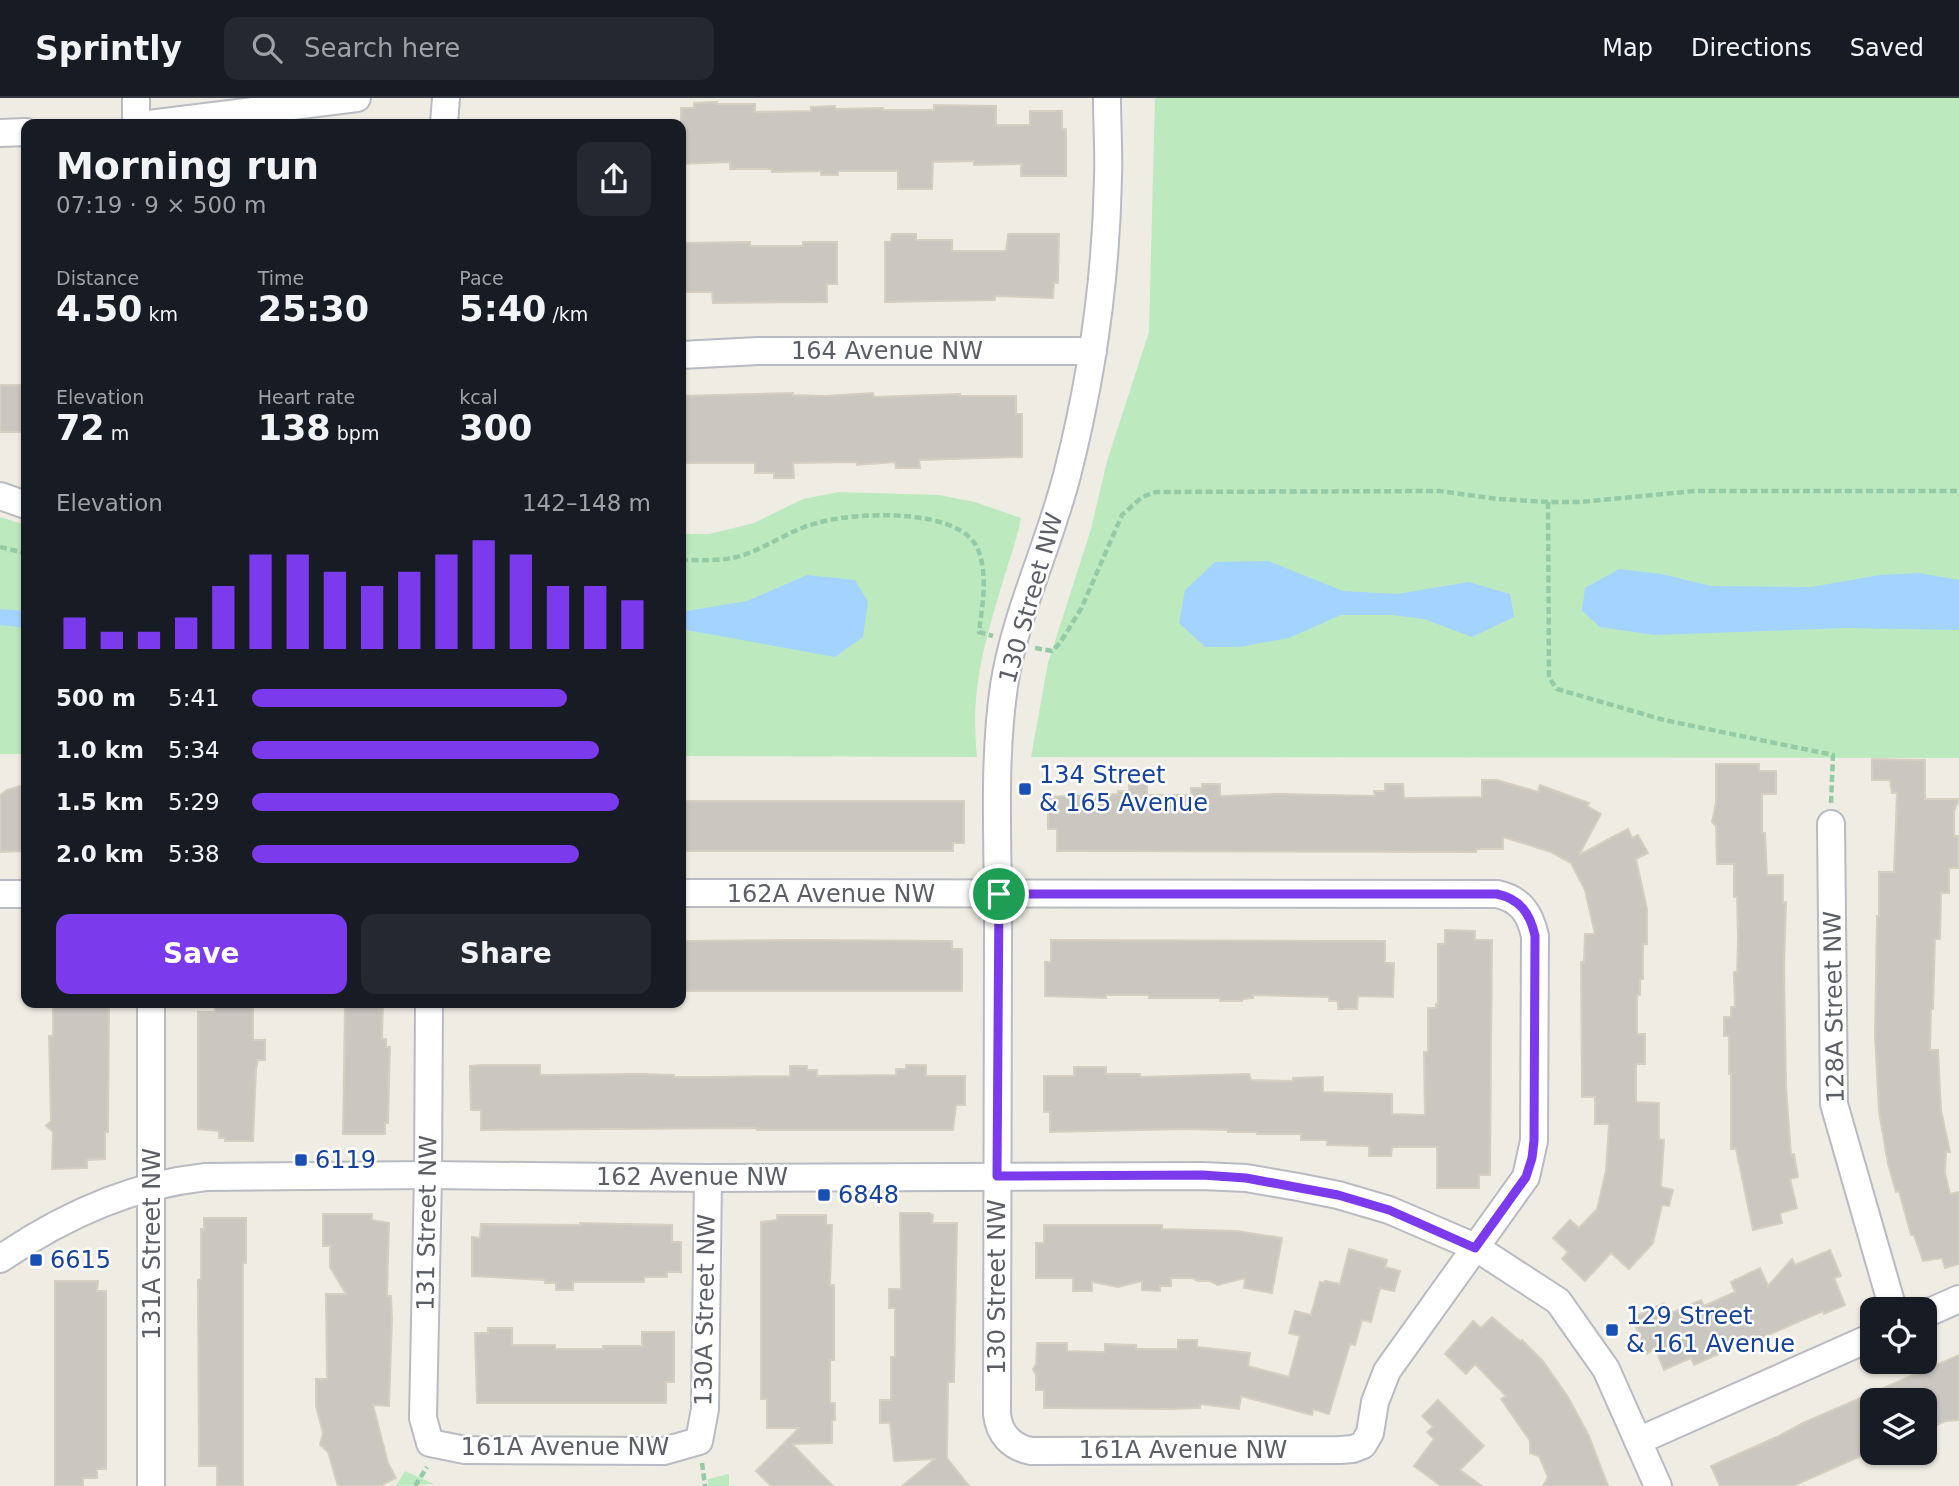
<!DOCTYPE html>
<meta charset="utf-8">
<style>
body{margin:0;font-family:"DejaVu Sans",sans-serif;background:#242831;color:#f1f3f6;height:100vh;display:flex;flex-direction:column;font-size:26px;white-space:nowrap}
*{box-sizing:border-box;margin:0}
p{font-size:23px;color:#9ea1a6}
.icon{flex:none;width:38px;height:38px;fill:none;stroke:currentColor;stroke-width:2;stroke-linecap:round;stroke-linejoin:round}
.map{position:relative;flex:1;overflow:hidden}
.panel{position:absolute;left:21px;top:21px;width:665px;height:889px;display:flex;flex-direction:column;background:#171b24;border-radius:14px;box-shadow:0 2px 5px #0004}
.panel>*{flex:none}
.tools{position:absolute;left:1860px;top:1199px;display:grid;gap:14px}
.tools a{display:grid;place-items:center;width:77px;height:77px;border-radius:14px;background:#171b24;box-shadow:0 2px 5px #0004;font-size:35px}
.pin{position:absolute;display:grid;place-items:center;width:60px;height:60px;color:#fff;margin:-30px;border:4px solid #fff;border-radius:50%;box-shadow:0 2px 7px #0007}
.round{display:grid;place-items:center;flex:none;width:74px;height:74px;border-radius:14px;background:#242831}
.headline{display:flex;align-items:center;justify-content:space-between;height:119px;padding:0 35px}
h1{font-size:38px;font-weight:600;line-height:52px}
.metrics{display:grid;grid-template-columns:repeat(3,1fr);gap:10px;height:119px;padding:7px 35px}
.metrics div{display:grid;align-content:center}
.metrics b{font-size:35px;font-weight:600}
.metrics small{font-size:19px;font-weight:400}
.metrics p{font-size:19px}
.chart{height:196px;padding:14px 35px}
.chart p{display:flex;justify-content:space-between}
.chart svg{width:100%;height:126px;margin-top:7px;stroke:#7c3aed;stroke-width:6}
.cta{display:flex;gap:14px;margin-top:auto;padding:14px 35px}
.cta a{flex:1;height:80px;border-radius:14px;background:#7c3aed;color:#fff;font-size:28px;font-weight:600;line-height:80px;text-align:center}
.cta a+a{background:#242831;color:#f1f3f6}
ul{padding:0 35px;list-style:none;font-size:23px}
li{display:grid;grid-template-columns:112px 84px 1fr;align-items:center;height:52px}
li i{height:18px;border-radius:9px;background:#7c3aed}
header{display:flex;align-items:center;gap:42px;box-sizing:border-box;height:98px;padding:0 35px;background:#171b24;border-bottom:2px solid #363941}
header strong{font-size:33px}
nav{display:flex;gap:38px;margin-inline-start:auto;font-size:24px}
.search{width:490px;height:63px;background:#242831;display:flex;align-items:center;gap:18px;box-sizing:border-box;padding:0 24px;border-radius:14px;color:#9ea1a6;font-size:26px}
.map>svg:first-child{display:block}
.green{fill:#bde9bf}
.water{fill:#a3d4ff}
.building{fill:#cac7c0;stroke:#d5cfc1;stroke-width:2}
.lines{fill:none;stroke-linecap:round;stroke-linejoin:round}
.minor-casing{stroke:#b8bbc1;stroke-width:30}
.path{stroke:#95caa6;stroke-width:4.5;stroke-dasharray:7 3.5;stroke-linecap:butt}
.minor{stroke:#fff;stroke-width:26}
.route-casing{stroke:#fff;stroke-width:14}
.route{stroke:#7c3aed;stroke-width:9}
.transit-dot{fill:#1a4fb4;stroke:#fff;stroke-width:2.5}
.labels{text-anchor:middle;stroke-width:5;stroke-linejoin:round;paint-order:stroke}
.street-label{font-size:24px;fill:#5b5f65;stroke:#fff}
.transit-label{font-size:24px;fill:#164399;stroke:#fff;text-anchor:start}
</style>
<header>
<strong>Sprintly</strong>
<div class="search"><svg class="icon" aria-label="search" viewBox="0 0 24 24"><circle cx="10" cy="10" r="6"/><path d="M15 15l6 6"/></svg>Search here</div>
<nav><a>Map</a><a>Directions</a><a>Saved</a></nav>
</header>
<div class="map">
<svg width="1959" height="1388" viewBox="0 0 1959 1388">
<rect width="100%" height="100%" fill="#efede3"/>
<g class="green">
<polygon points="1155,0 1959,0 1959,660 1031,659 1048,565 1091,431 1107,363 1149,234"/>
<path d="M839,394L939,397L975,404L1021,420C1017,442 1009,462 1003,483C984,547 970,592 977,659L681,658V436H709L754,425L803,401Z"/>
<polygon points="0,419 26,427 26,656 0,656"/>
<polygon points="405,1373 434,1386 396,1388"/>
<polygon points="729,1376 729,1388 708,1388 708,1381"/>
</g>
<g class="water">
<polygon points="1268,463 1343,493 1397,496 1469,484 1510,496 1514,519 1472,539 1424,521 1392,517 1341,517 1289,540 1240,549 1205,549 1179,525 1185,492 1215,464"/>
<polygon points="1619,471 1661,476 1711,488 1811,489 1880,477 1919,475 1959,482 1959,532 1846,530 1654,537 1600,529 1582,513 1585,490"/>
<polygon points="807,477 855,482 868,504 863,539 835,559 681,531 681,514 747,503"/>
<polygon points="0,511 26,513 26,530 0,527"/>
</g>
<g class="building">
<polygon points="717,4 717,6 755,6 755,14 811,13 811,9 835,8 835,11 883,10 883,12 934,12 934,7 996,8 996,27 1030,27 1030,13 1062,13 1062,31 1066,31 1066,78 1021,78 1021,66 974,67 974,63 933,64 932,91 898,91 898,73 838,73 838,77 821,77 821,73 772,74 772,71 730,71 730,64 681,66 681,10 694,10 694,5"/>
<polygon points="892,136 916,136 916,142 952,142 952,153 1006,153 1008,136 1059,136 1058,185 1054,185 1053,200 995,198 995,202 885,204 885,144 891,144"/>
<polygon points="750,144 750,148 803,148 803,144 837,144 837,186 827,186 827,204 713,205 712,194 681,194 681,145"/>
<rect x="0" y="287" width="26" height="47"/>
<polygon points="793,295 793,297 825,298 873,295 874,299 960,296 960,298 1016,298 1016,316 1022,316 1022,359 919,362 920,370 896,370 895,364 857,367 857,364 793,365 794,380 774,380 774,375 755,375 755,365 681,365 681,298"/>
<polygon points="1872,661 1925,662 1925,701 1959,701 1954,713 1954,738 1958,738 1958,770 1949,770 1949,795 1941,795 1940,841 1935,841 1933,911 1931,911 1930,952 1938,952 1941,1012 1950,1054 1946,1054 1945,1075 1950,1096 1959,1094 1959,1166 1945,1170 1942,1160 1923,1163 1914,1137 1911,1137 1899,1093 1896,1094 1888,1066 1879,1014 1875,938 1877,818 1879,818 1879,774 1894,774 1897,695 1892,695 1890,682 1872,682"/>
<polygon points="1716,666 1759,666 1759,673 1776,673 1776,696 1762,696 1762,735 1765,735 1767,777 1783,777 1783,805 1786,804 1784,868 1786,989 1791,1057 1794,1056 1798,1079 1790,1081 1797,1110 1780,1115 1782,1125 1753,1132 1736,1051 1731,1051 1731,976 1729,976 1729,938 1724,938 1724,919 1731,919 1731,909 1735,909 1734,874 1737,874 1738,840 1737,799 1734,799 1734,766 1717,766 1716,728 1712,724 1716,705"/>
<polygon points="1482,682 1497,682 1538,694 1540,687 1589,705 1587,708 1601,716 1579,757 1628,731 1632,740 1638,737 1648,755 1636,761 1647,811 1647,846 1643,846 1643,881 1640,881 1640,897 1637,897 1637,936 1645,936 1645,966 1636,966 1636,1004 1659,1005 1659,1041 1664,1042 1661,1089 1673,1092 1669,1108 1662,1107 1653,1145 1629,1171 1611,1155 1585,1183 1562,1161 1568,1154 1553,1140 1570,1122 1579,1130 1597,1111 1606,1073 1609,1026 1595,1026 1595,999 1582,999 1581,864 1584,864 1585,836 1595,836 1585,792 1571,765 1551,754 1503,739 1503,751 1476,751 1476,754 1078,753 1057,753 1057,731 1048,731 1048,699 1118,696 1118,693 1129,693 1129,686 1147,686 1147,697 1191,697 1191,690 1202,690 1202,686 1220,686 1220,698 1279,696 1375,698 1374,693 1385,693 1385,686 1403,686 1404,700 1482,699"/>
<polygon points="26,686 26,753 0,754 0,697 7,692"/>
<polygon points="681,703 964,703 964,745 953,745 953,753 681,753"/>
<polygon points="1445,832 1475,833 1475,842 1492,842 1490,1077 1479,1077 1479,1090 1437,1090 1437,1049 1392,1049 1391,1058 1369,1058 1369,1048 1327,1047 1327,1042 1301,1042 1301,1036 1257,1036 1257,1034 1228,1034 1228,1032 1183,1031 1050,1034 1050,1014 1044,1014 1044,978 1074,978 1074,969 1106,969 1106,976 1140,976 1140,979 1249,976 1251,982 1293,983 1293,980 1323,979 1323,994 1392,996 1392,1016 1425,1017 1424,954 1428,954 1428,910 1436,910 1436,906 1438,906 1438,846 1445,846"/>
<polygon points="804,842 952,843 952,851 962,851 962,893 681,893 681,843"/>
<polygon points="1051,842 1385,843 1385,865 1394,865 1393,899 1358,898 1357,911 1338,911 1338,903 1329,903 1329,899 1253,897 1253,900 1242,901 1242,903 1220,903 1220,900 1149,900 1149,897 1106,897 1106,900 1045,898 1045,864 1051,864"/>
<polygon points="53,905 109,905 108,1034 105,1034 105,1061 87,1062 87,1070 52,1071 53,1034 46,1028 51,1023 49,938 53,938"/>
<polygon points="345,905 383,905 382,941 386,941 386,949 390,949 388,1025 385,1025 385,1036 343,1036"/>
<polygon points="215,906 253,907 253,942 265,942 265,962 258,962 256,971 253,1043 225,1043 225,1040 219,1040 219,1033 198,1031 198,914 215,914"/>
<polygon points="481,967 540,967 540,977 640,976 674,977 674,979 713,979 790,978 790,968 807,968 807,972 817,972 817,978 896,977 896,971 906,971 906,967 926,967 926,978 965,978 965,1007 956,1007 953,1032 757,1032 757,1030 481,1032 481,1012 471,1012 470,983 470,968"/>
<polygon points="900,1115 929,1115 933,1117 932,1125 957,1125 954,1284 948,1284 947,1360 969,1388 902,1388 935,1361 894,1363 890,1325 880,1325 880,1302 891,1302 891,1259 895,1259 895,1210 889,1210 889,1191 901,1191"/>
<polygon points="323,1116 372,1116 372,1122 389,1125 387,1198 391,1198 392,1221 389,1308 373,1307 388,1365 396,1380 380,1388 338,1388 328,1354 320,1347 323,1335 316,1308 316,1281 327,1281 326,1196 346,1196 330,1169 330,1148 323,1148"/>
<polygon points="777,1117 826,1117 826,1127 832,1127 830,1187 834,1187 834,1262 830,1262 830,1305 835,1305 835,1322 832,1322 832,1345 792,1346 833,1388 771,1388 756,1373 799,1330 767,1330 767,1301 761,1301 761,1124 777,1122"/>
<polygon points="204,1120 246,1120 246,1165 243,1165 243,1388 217,1388 217,1368 199,1368 198,1182 201,1181 201,1131 204,1131"/>
<polygon points="580,1125 672,1127 672,1144 681,1144 681,1174 667,1174 667,1179 644,1179 644,1184 573,1184 573,1192 556,1192 556,1185 545,1185 545,1182 472,1178 472,1139 480,1140 481,1126 580,1127"/>
<polygon points="1044,1127 1162,1127 1162,1131 1237,1133 1282,1140 1272,1195 1244,1190 1245,1180 1218,1187 1210,1183 1198,1183 1192,1180 1171,1180 1171,1188 1160,1188 1160,1193 1142,1192 1142,1183 1118,1189 1092,1184 1092,1193 1073,1193 1073,1180 1036,1180 1036,1145 1044,1145"/>
<polygon points="1349,1151 1387,1162 1385,1169 1400,1173 1394,1193 1380,1190 1371,1224 1362,1222 1355,1247 1350,1246 1329,1316 1313,1311 1312,1317 1241,1298 1239,1311 1200,1306 1200,1310 1170,1311 1044,1310 1044,1292 1036,1292 1036,1277 1033,1271 1036,1266 1037,1245 1067,1245 1067,1253 1105,1254 1105,1246 1136,1247 1136,1251 1178,1251 1178,1242 1197,1242 1197,1249 1250,1255 1248,1268 1289,1279 1300,1238 1289,1235 1295,1213 1311,1217 1320,1184 1324,1185 1325,1183 1340,1186"/>
<polygon points="1830,1152 1841,1178 1834,1180 1845,1207 1824,1216 1823,1213 1757,1242 1755,1240 1694,1267 1691,1260 1664,1272 1655,1250 1647,1256 1632,1220 1664,1205 1669,1216 1701,1202 1704,1208 1735,1194 1731,1184 1760,1170 1768,1188 1792,1161 1795,1167"/>
<polygon points="55,1183 98,1183 97,1193 106,1193 106,1371 97,1371 97,1380 83,1380 83,1388 55,1388"/>
<polygon points="1492,1219 1520,1243 1522,1242 1543,1263 1568,1299 1589,1338 1608,1388 1543,1388 1548,1379 1539,1358 1530,1355 1530,1343 1501,1301 1506,1298 1475,1266 1466,1276 1445,1256 1473,1223 1481,1230"/>
<polygon points="488,1230 512,1230 512,1247 555,1247 555,1251 603,1251 603,1248 642,1248 642,1234 674,1234 674,1284 666,1284 666,1305 477,1305 475,1235 488,1235"/>
<polygon points="1959,1257 1959,1322 1946,1323 1929,1330 1925,1321 1925,1302 1872,1302 1872,1353 1793,1388 1720,1388 1711,1368 1779,1338 1803,1325"/>
<polygon points="1438,1302 1484,1348 1460,1372 1482,1388 1441,1388 1414,1368 1434,1341 1427,1334 1433,1329 1422,1318"/>
</g>
<g class="lines">
<defs>
<g id="minor">
<polyline points="136,26 136,0"/>
<polyline points="149,26 357,0"/>
<polyline points="444,26 446,0"/>
<polyline points="0,35 26,34"/>
<polyline points="681,257 758,253 1093,253"/>
<polyline points="0,398 26,407"/>
<polyline points="1831,726 1834,1006 1893,1211"/>
<path d="M681,795L1497,796C1520,801 1530,815 1535,838L1534,1043L1526,1079L1387,1273L1375,1304L1370,1335L1363,1347L1353,1351L1340,1352L1031,1353C1011,1349 999,1336 997,1316C997,1158 998,1000 998,842C999,759 992,670 1004,588C1015,516 1049,448 1067,377C1092,280 1106,180 1108,80C1109,53 1107,27 1107,0"/>
<polyline points="0,796 26,796"/>
<polyline points="151,905 151,1388"/>
<polyline points="429,905 428,1077 423,1320 430,1345 465,1352 664,1353 699,1343 705,1311 708,1080"/>
<path d="M0,1161C63,1118 130,1087 206,1079L428,1077L708,1080L1202,1078L1246,1080L1298,1089L1338,1097L1389,1112L1475,1149L1558,1203L1606,1271L1658,1388"/>
<polyline points="1925,1216 1959,1201"/>
<polyline points="1638,1343 1872,1239"/>
</g>
</defs>
<use href="#minor" class="minor-casing"/>
<g class="path">
<polyline points="1548,404 1549,580 1557,591 1664,622 1833,657 1831,705"/>
<polyline points="0,449 26,455"/>
<path d="M681,462C703,462 728,464 749,455C772,446 793,431 817,425C854,414 964,408 979,454C988,480 982,508 979,534L993,538"/>
<polyline points="1035,550 1052,553 1060,545 1081,511 1122,417 1142,399 1156,394 1439,393 1498,401 1548,404 1581,404 1694,393 1959,393"/>
<polyline points="702,1365 705,1388"/>
<polyline points="415,1388 427,1369"/>
</g>
<use href="#minor" class="minor"/>
</g>
<g class="lines">
<defs>
<path id="route" d="M999,796H1497C1520,801 1530,815 1535,838L1534,1043L1532,1060L1526,1079L1475,1150L1389,1112L1338,1097L1246,1080L1202,1077L997,1078Z"/>
</defs>
<use href="#route" class="route-casing"/>
<use href="#route" class="route"/>
</g>
<g class="transit-dot">
<rect x="1018" y="684" width="14" height="14" rx="3.5"/>
<rect x="294" y="1055" width="14" height="14" rx="3.5"/>
<rect x="817" y="1090" width="14" height="14" rx="3.5"/>
<rect x="29" y="1155" width="14" height="14" rx="3.5"/>
<rect x="1605" y="1225" width="14" height="14" rx="3.5"/>
</g>
<g class="labels">
<g class="street-label">
<text x="887" y="261">164 Avenue NW</text>
<text transform="translate(1031 500) rotate(-74)" y="8">130 Street NW</text>
<text x="831" y="804">162A Avenue NW</text>
<text transform="translate(1834 909) rotate(-91)" y="8">128A Street NW</text>
<text x="692" y="1087">162 Avenue NW</text>
<text transform="translate(427 1125) rotate(-89)" y="8">131 Street NW</text>
<text transform="translate(152 1146) rotate(-90)" y="8">131A Street NW</text>
<text transform="translate(997 1189) rotate(-90)" y="8">130 Street NW</text>
<text transform="translate(705 1212) rotate(-89)" y="8">130A Street NW</text>
<text x="565" y="1357">161A Avenue NW</text>
<text x="1183" y="1360">161A Avenue NW</text>
</g>
<g class="transit-label">
<text x="1039" y="685">134 Street<tspan x="1039" dy="28">&amp; 165 Avenue</tspan></text>
<text x="315" y="1070">6119</text>
<text x="838" y="1105">6848</text>
<text x="50" y="1170">6615</text>
<text x="1626" y="1226">129 Street<tspan x="1626" dy="28">&amp; 161 Avenue</tspan></text>
</g>
</g>
</svg>
<div class="tools">
<a><svg class="icon" aria-label="locate" viewBox="0 0 24 24"><circle cx="12" cy="12" r="6"/><path d="M12 2v4M12 18v4M2 12h4M18 12h4"/></svg></a>
<a><svg class="icon" aria-label="layers" viewBox="0 0 24 24"><path d="M12 4l9 5-9 5-9-5zM3 14l9 5 9-5"/></svg></a>
</div>
<div class="pin" style="left:999px;top:796px;background:#1e9e55"><svg class="icon" aria-label="arrive" viewBox="0 0 24 24"><path d="M6 21V4h12l-3 4 3 4H6"/></svg></div>
<section class="panel">
<div class="headline"><div><h1>Morning run</h1><p>07:19 · 9 × 500 m</p></div><a class="round"><svg class="icon" aria-label="share" viewBox="0 0 24 24"><path d="M12 15V3M7 8l5-5 5 5M5 13v7h14v-7"/></svg></a></div>
<div class="metrics">
<div><p>Distance</p><b>4.50<small> km</small></b></div>
<div><p>Time</p><b>25:30</b></div>
<div><p>Pace</p><b>5:40<small> /km</small></b></div>
</div>
<div class="metrics">
<div><p>Elevation</p><b>72<small> m</small></b></div>
<div><p>Heart rate</p><b>138<small> bpm</small></b></div>
<div><p>kcal</p><b>300</b></div>
</div>
<div class="chart"><p><span>Elevation</span>142–148 m</p>
<svg viewBox="0 0 160 44" preserveAspectRatio="none"><path d="M5 44V33M15 44V38M25 44V38M35 44V33M45 44V22M55 44V11M65 44V11M75 44V17M85 44V22M95 44V17M105 44V11M115 44V6M125 44V11M135 44V22M145 44V22M155 44V27"/></svg>
</div>
<ul>
<li><b>500 m</b>5:41<i style="width:79%"></i></li>
<li><b>1.0 km</b>5:34<i style="width:87%"></i></li>
<li><b>1.5 km</b>5:29<i style="width:92%"></i></li>
<li><b>2.0 km</b>5:38<i style="width:82%"></i></li>
</ul>
<div class="cta"><a>Save</a><a>Share</a></div>
</section>
</div>
